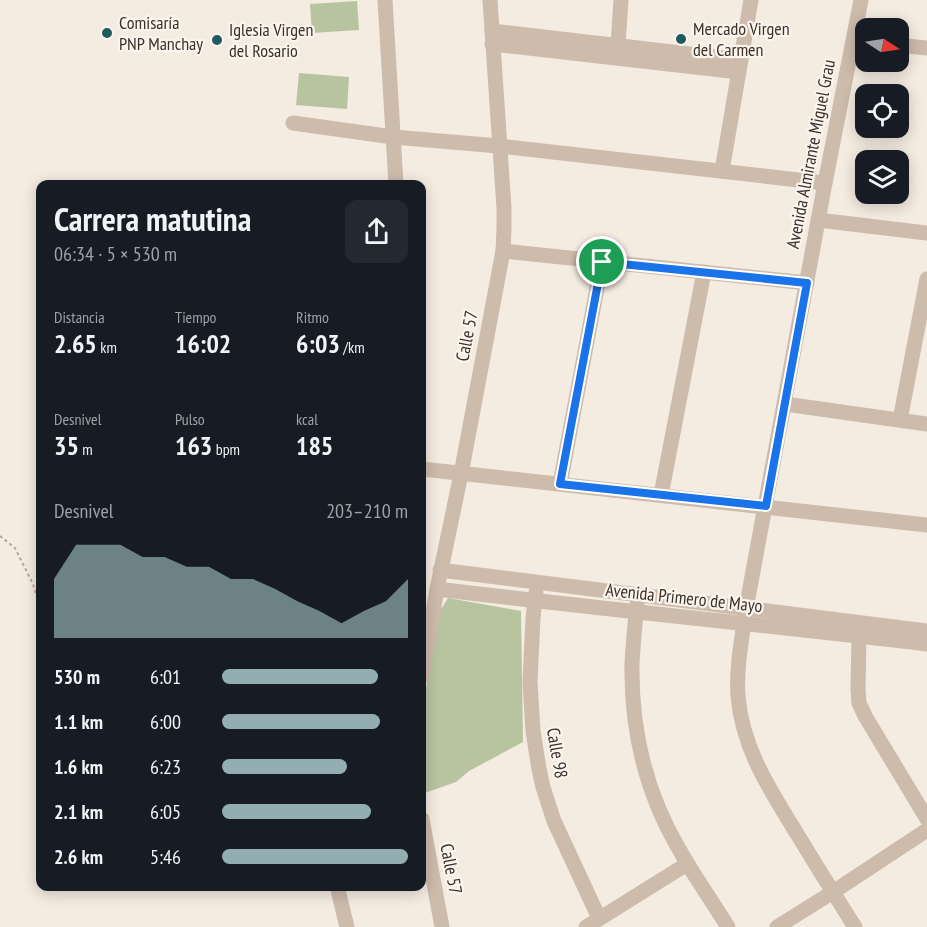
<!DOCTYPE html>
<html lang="es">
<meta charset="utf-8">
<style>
body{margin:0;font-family:"PT Sans Narrow",sans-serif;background:#242831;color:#f1f3f6;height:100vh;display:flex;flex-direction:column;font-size:22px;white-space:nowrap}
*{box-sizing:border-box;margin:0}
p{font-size:20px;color:#9ea1a6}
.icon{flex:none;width:33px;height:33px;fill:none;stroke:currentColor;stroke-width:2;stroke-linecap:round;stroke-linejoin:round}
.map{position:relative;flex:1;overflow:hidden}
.sheet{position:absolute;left:36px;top:180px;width:390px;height:711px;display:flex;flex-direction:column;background:#171b24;border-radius:12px;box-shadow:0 3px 15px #0003}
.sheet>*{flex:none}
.needle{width:39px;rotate:102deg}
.fabs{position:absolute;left:855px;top:18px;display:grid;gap:12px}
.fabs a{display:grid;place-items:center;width:54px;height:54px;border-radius:12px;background:#171b24;box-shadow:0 3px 15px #0003;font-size:30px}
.pin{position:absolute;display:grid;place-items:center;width:51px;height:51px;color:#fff;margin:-26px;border:3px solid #fff;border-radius:50%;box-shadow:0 2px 6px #0007}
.round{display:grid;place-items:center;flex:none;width:63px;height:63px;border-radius:12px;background:#242831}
.headline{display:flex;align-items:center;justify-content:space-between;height:102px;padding:0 18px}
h1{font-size:33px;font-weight:800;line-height:45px}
.stats{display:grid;grid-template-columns:repeat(3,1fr);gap:9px;height:102px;padding:6px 18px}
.stats div{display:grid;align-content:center}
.stats b{font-size:26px;font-weight:800}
.stats small{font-size:16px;font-weight:400}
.stats p{font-size:16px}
.chart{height:168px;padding:12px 18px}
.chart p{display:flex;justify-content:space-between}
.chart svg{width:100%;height:108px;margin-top:6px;fill:#92aeb2;opacity:.7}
ul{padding:0 18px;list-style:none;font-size:20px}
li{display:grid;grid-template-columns:96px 72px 1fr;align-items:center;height:45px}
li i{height:15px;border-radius:8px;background:#92aeb2}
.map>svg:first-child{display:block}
.green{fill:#b8c4a0}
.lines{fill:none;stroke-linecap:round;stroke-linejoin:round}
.path{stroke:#b9a596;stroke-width:2;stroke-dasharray:3 3;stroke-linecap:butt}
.minor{stroke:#cdbbac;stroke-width:15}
.route-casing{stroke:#fff;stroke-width:12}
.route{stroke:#1a73e8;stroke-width:8}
.poi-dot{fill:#1f5a5e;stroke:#fbf5ee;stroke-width:2}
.labels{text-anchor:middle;stroke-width:4.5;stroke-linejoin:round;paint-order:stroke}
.poi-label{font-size:18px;fill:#3b302b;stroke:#fbf5ee;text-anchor:start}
.street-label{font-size:18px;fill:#3b302b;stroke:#fbf5ee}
</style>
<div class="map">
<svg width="927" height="927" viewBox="0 0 927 927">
<rect width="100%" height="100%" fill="#f4ebe1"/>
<g class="green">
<polygon points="357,1 359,30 312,33 310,4"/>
<polygon points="299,73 349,77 347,109 296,105"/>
<polygon points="448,598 521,611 523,742 469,771 456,782 422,794 422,714 438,614"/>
</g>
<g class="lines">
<polyline class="path" points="0,536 15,548 33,584 40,607"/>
<g class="minor">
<polyline points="385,0 396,184"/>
<polyline points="492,31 741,60"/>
<polyline points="492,44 739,72"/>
<polyline points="898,45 927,48"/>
<polyline points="618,46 621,0"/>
<polyline points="293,123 393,137 499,146 825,183"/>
<polyline points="722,171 751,0"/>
<polyline points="818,220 927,233"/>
<polyline points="503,251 807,283"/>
<polyline points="785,404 927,424"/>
<polyline points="900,420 927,279"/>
<polyline points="422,469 927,525"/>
<polyline points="560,484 602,262"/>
<polyline points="661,495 704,272"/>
<polyline points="440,570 927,631"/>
<path d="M437,589C600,609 764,625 927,644"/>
<polyline points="536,592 533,618 530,682 533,731 539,769 543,787 554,821 599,918"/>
<path d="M637,604C635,624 633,644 632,664C631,729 646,793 679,849C694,876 712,901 728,927"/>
<polyline points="859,636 858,689 859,703 865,716 927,819"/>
<polyline points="422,676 437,589 461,474 503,251 504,229 504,208 490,0"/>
<polyline points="422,819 442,927"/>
<polyline points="337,886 347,927"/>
<polyline points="586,927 687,864"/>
<polyline points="777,927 833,892 927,830"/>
<path d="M855,927C836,897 817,867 799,837C772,793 742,749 738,696C736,667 742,638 746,609L825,183L861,0"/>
</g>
</g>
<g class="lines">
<defs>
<polygon id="route" points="602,262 807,283 766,506 560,484"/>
</defs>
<use href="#route" class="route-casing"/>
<use href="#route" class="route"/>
</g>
<g class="poi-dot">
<circle cx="107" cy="33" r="6"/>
<circle cx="681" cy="39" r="6"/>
<circle cx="217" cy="40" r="6"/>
</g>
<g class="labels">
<g class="poi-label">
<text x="119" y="29">Comisaría<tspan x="119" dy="21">PNP Manchay</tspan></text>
<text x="693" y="35">Mercado Virgen<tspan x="693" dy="21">del Carmen</tspan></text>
<text x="229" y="36">Iglesia Virgen<tspan x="229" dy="21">del Rosario</tspan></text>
</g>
<g class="street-label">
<text transform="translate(811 154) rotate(-79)" y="6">Avenida Almirante Miguel Grau</text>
<text transform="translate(467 336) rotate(-79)" y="6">Calle 57</text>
<text transform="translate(684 598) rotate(6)" y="6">Avenida Primero de Mayo</text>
<text transform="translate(557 753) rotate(80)" y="6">Calle 98</text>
<text transform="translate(451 869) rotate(79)" y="6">Calle 57</text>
</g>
</g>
</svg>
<div class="fabs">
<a><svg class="needle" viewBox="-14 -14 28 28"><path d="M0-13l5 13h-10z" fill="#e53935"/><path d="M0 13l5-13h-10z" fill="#9ea1a6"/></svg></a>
<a><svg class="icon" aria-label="locate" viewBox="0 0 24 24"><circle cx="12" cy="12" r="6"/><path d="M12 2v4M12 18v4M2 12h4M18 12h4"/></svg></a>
<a><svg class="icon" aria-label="layers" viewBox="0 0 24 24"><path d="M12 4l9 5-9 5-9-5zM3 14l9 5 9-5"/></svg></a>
</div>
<div class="pin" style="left:602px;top:262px;background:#1e9e55"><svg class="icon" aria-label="arrive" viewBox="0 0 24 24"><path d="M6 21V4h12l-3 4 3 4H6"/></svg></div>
<section class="sheet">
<div class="headline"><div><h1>Carrera matutina</h1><p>06:34 · 5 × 530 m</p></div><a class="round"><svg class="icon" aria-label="share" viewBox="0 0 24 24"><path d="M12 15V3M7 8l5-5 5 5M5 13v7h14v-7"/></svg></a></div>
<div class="stats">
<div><p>Distancia</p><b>2.65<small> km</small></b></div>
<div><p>Tiempo</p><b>16:02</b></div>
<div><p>Ritmo</p><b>6:03<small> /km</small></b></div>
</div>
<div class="stats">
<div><p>Desnivel</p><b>35<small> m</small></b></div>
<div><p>Pulso</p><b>163<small> bpm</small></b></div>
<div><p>kcal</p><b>185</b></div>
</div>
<div class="chart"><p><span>Desnivel</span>203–210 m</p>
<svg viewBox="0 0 160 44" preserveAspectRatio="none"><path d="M0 44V20L10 6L20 6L30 6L40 11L50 11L60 15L70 15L80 20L90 20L100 24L110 29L120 33L130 38L140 33L150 29L160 20V44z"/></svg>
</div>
<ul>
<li><b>530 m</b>6:01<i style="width:84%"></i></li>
<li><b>1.1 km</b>6:00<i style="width:85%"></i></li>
<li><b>1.6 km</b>6:23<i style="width:67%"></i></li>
<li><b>2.1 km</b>6:05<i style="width:80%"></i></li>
<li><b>2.6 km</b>5:46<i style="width:100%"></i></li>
</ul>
</section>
</div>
